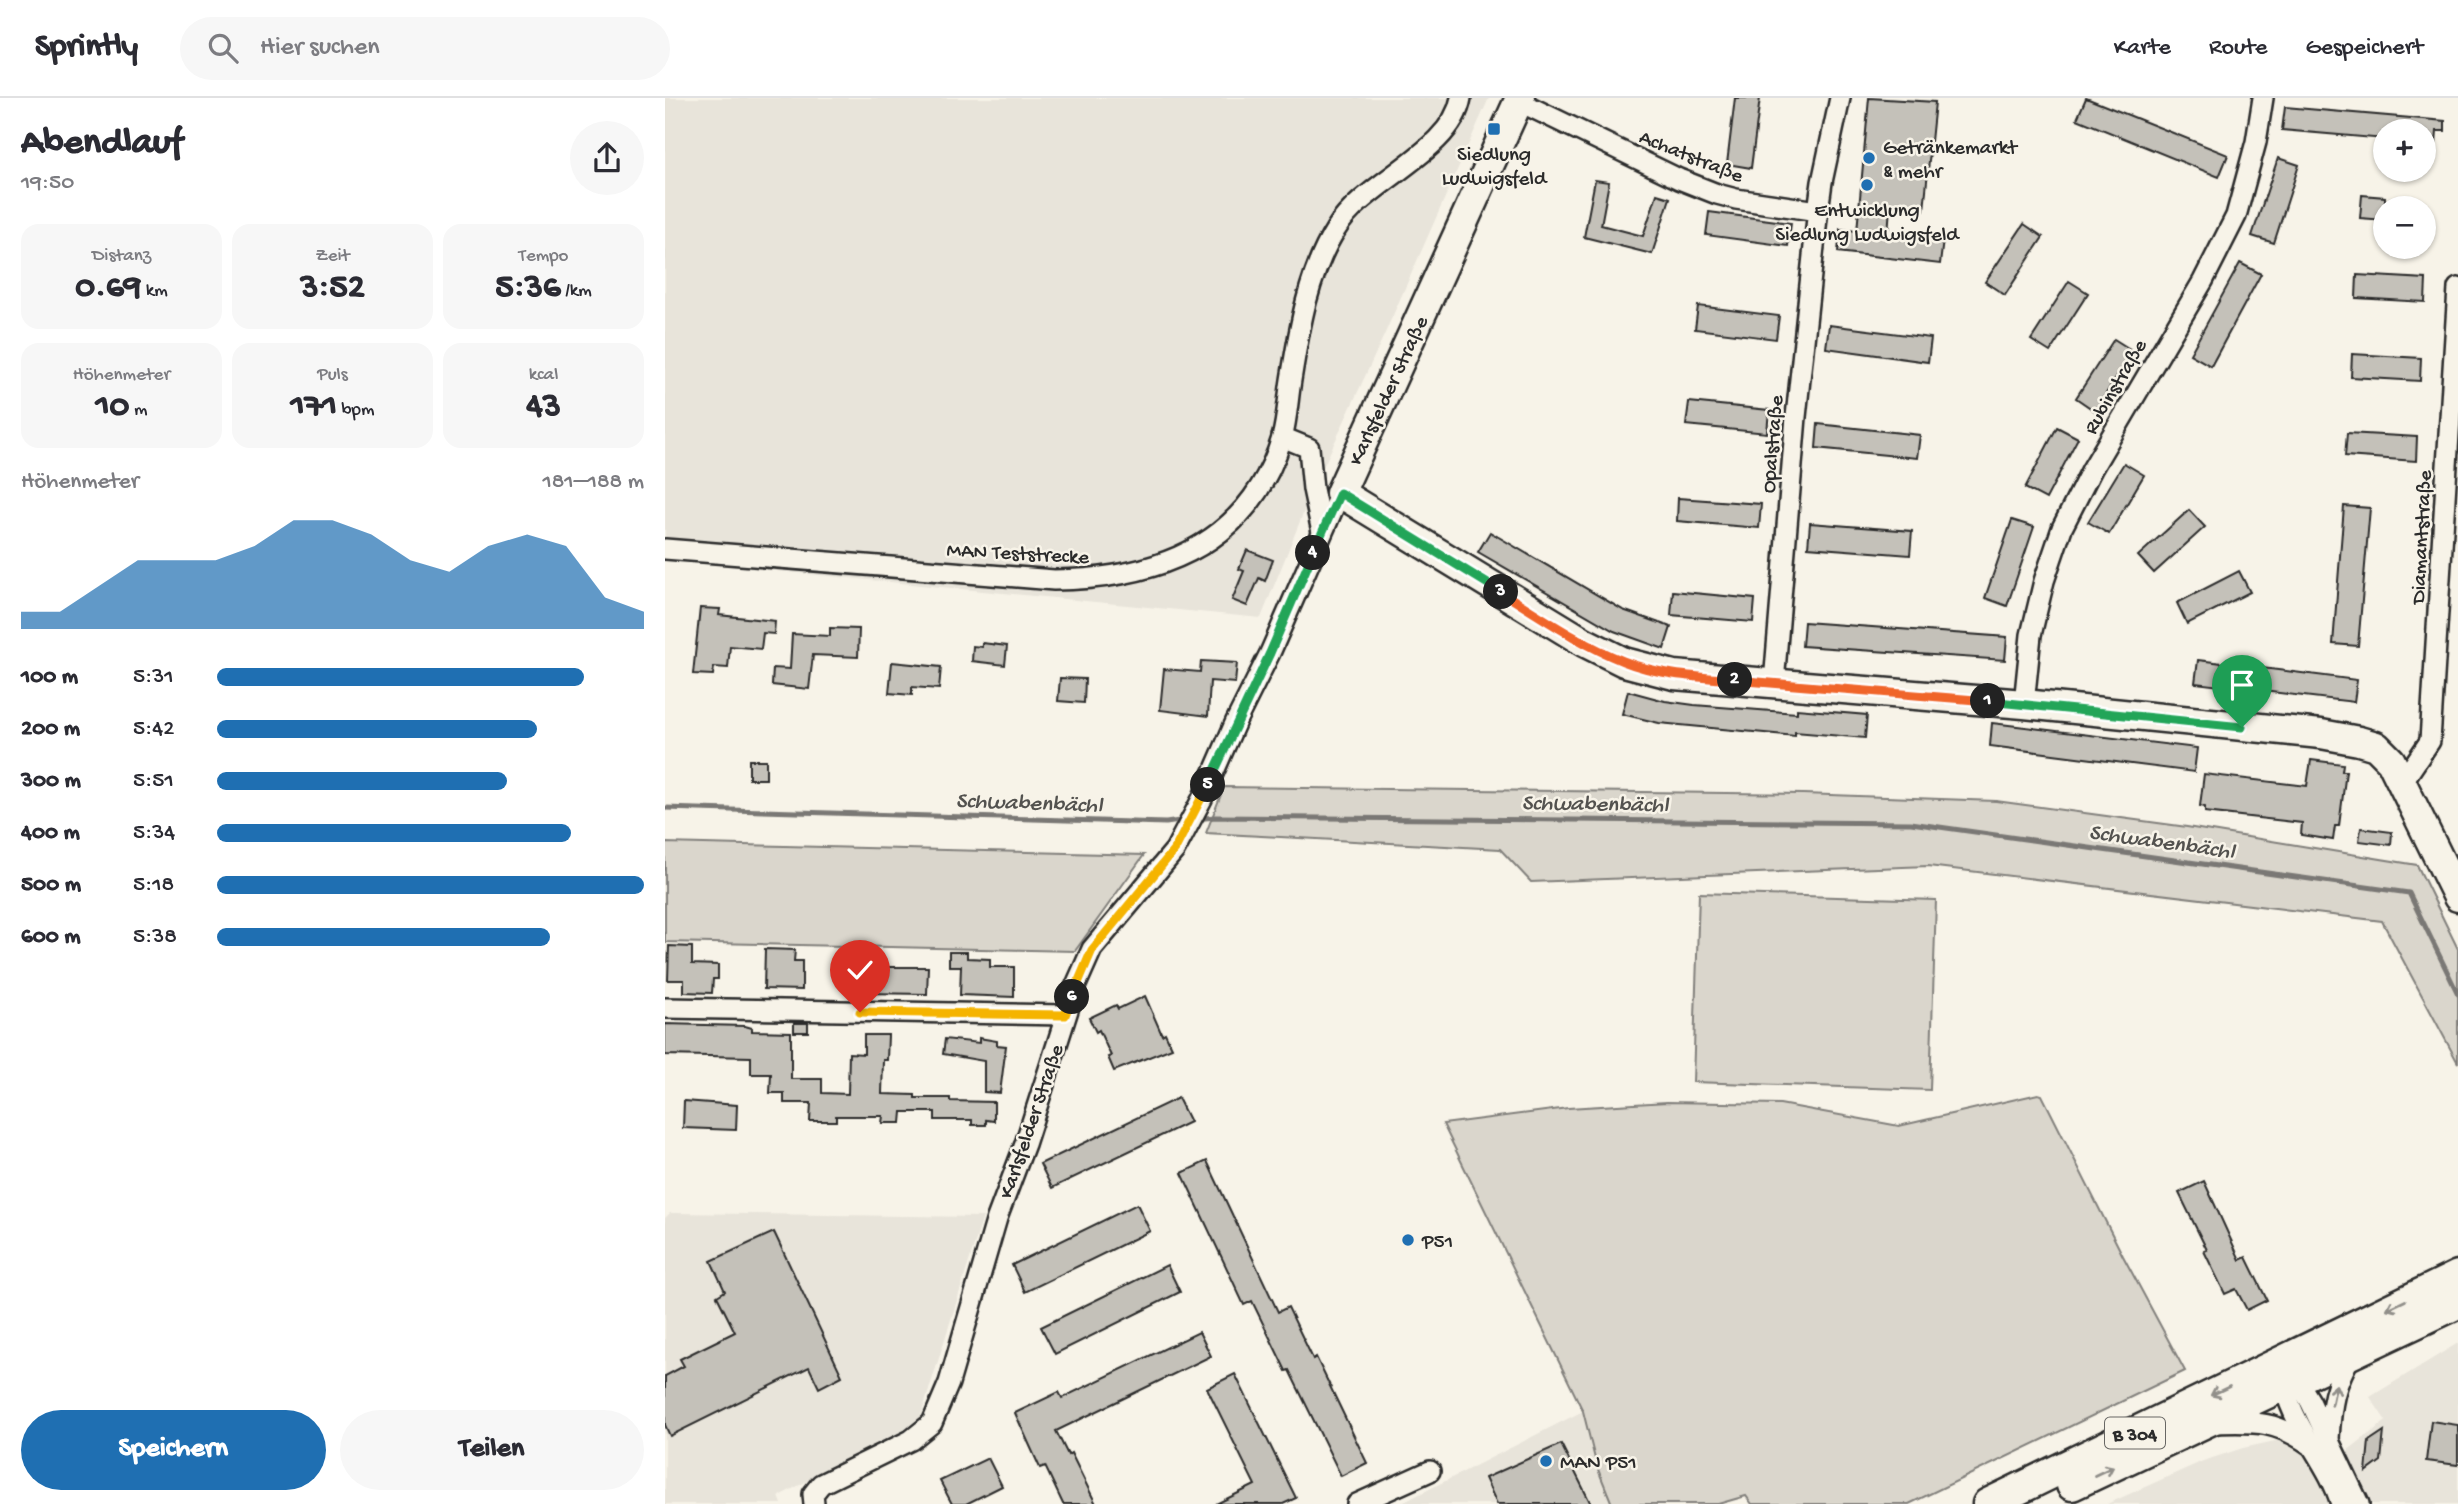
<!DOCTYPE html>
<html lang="de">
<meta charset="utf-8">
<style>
body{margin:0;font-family:"Gochi Hand",sans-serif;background:#f7f7f7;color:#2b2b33;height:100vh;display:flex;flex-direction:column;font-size:26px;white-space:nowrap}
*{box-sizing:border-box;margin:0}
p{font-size:23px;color:#7c7c81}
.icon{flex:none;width:38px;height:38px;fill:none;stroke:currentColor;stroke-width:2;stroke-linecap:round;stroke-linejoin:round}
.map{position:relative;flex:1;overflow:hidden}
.drawer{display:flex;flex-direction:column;background:#fff;width:665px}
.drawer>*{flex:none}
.controls{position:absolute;left:1708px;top:21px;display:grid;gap:14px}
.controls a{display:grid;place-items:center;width:63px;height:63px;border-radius:50%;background:#fff;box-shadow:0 2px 5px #0004;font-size:35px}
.pin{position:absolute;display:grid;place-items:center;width:60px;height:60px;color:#fff;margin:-72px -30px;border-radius:50% 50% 50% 0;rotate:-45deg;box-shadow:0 0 7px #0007}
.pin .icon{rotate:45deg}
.km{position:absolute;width:35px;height:35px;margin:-18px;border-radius:50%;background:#222;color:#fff;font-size:19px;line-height:35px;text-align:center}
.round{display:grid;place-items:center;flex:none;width:74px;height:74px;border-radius:37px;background:#f7f7f7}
.head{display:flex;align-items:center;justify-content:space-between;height:119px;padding:0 21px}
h1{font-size:38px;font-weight:700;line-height:52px}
.stats{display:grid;grid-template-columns:repeat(3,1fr);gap:10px;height:119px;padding:7px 21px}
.stats div{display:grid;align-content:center;border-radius:18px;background:#f7f7f7;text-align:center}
.stats b{font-size:35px;font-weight:700}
.stats small{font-size:19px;font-weight:400}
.stats p{font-size:19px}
.chart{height:196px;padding:14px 21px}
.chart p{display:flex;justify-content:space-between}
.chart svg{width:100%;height:126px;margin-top:7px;fill:#1f6fb2;opacity:.7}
.button{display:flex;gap:14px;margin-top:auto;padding:14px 21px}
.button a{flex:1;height:80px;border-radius:42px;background:#1f6fb2;color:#fff;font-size:28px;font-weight:700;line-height:80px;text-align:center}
.button a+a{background:#f7f7f7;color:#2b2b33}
ul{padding:0 21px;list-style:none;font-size:23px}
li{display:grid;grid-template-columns:112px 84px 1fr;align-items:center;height:52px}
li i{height:18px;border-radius:9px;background:#1f6fb2}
header{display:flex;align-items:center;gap:42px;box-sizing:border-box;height:98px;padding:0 35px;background:#fff;border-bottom:2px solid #e1e1e2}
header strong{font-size:33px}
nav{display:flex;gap:38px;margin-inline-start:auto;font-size:24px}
.search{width:490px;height:63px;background:#f7f7f7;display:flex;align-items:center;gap:18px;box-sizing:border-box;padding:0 24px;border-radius:38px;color:#7c7c81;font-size:26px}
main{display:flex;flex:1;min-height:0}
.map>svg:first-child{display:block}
.built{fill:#e8e4da}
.green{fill:#dad6cc;stroke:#82807c;stroke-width:2}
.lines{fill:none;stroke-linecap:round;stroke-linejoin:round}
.stream{stroke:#7a7874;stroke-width:5}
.building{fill:#c4c1b9;stroke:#2b2b2b;stroke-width:2}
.street-casing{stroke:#2b2b2b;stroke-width:24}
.secondary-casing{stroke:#2b2b2b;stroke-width:33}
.primary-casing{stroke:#2b2b2b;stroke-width:35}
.street{stroke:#f7f3e8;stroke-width:19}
.secondary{stroke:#f7f3e8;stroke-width:28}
.primary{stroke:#f7f3e8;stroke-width:30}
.oneway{stroke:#918f8a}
.split-1-casing{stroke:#fff;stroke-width:14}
.split-2-casing{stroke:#fff;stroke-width:14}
.split-3-casing{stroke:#fff;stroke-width:14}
.split-4-casing{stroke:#fff;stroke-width:14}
.split-5-casing{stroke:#fff;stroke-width:14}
.split-6-casing{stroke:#fff;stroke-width:14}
.split-7-casing{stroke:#fff;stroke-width:14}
.split-1{stroke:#22a559;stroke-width:9}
.split-2{stroke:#f0652b;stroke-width:9}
.split-3{stroke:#f0652b;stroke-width:9}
.split-4{stroke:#22a559;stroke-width:9}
.split-5{stroke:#22a559;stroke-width:9}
.split-6{stroke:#f5b400;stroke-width:9}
.split-7{stroke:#f5b400;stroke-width:9}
.poi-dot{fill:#1f6fb2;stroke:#f7f3e8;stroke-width:2.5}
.labels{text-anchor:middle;stroke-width:5;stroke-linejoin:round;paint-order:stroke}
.shield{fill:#f7f3e8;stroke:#686764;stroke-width:2}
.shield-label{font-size:19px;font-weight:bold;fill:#2b2b2b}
.poi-label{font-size:21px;fill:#2b2b2b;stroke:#f7f3e8;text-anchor:start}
.street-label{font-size:21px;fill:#2b2b2b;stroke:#f7f3e8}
.water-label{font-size:23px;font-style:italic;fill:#53524f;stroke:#f7f3e8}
</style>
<header>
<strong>Sprintly</strong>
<div class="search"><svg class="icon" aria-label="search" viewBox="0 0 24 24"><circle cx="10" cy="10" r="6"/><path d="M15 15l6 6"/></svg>Hier suchen</div>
<nav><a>Karte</a><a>Route</a><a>Gespeichert</a></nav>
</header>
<main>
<section class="drawer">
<div class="head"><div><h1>Abendlauf</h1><p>19:50</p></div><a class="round"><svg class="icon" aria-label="share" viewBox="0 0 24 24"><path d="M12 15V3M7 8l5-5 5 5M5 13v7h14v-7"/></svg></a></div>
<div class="stats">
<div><p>Distanz</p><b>0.69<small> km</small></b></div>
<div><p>Zeit</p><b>3:52</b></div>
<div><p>Tempo</p><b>5:36<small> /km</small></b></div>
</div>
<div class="stats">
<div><p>Höhenmeter</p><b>10<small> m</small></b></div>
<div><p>Puls</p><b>171<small> bpm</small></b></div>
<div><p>kcal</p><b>43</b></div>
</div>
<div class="chart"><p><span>Höhenmeter</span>181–188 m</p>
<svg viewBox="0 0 160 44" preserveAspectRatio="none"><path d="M0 44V38L10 38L20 29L30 20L40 20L50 20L60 15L70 6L80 6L90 11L100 20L110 24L120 15L130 11L140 15L150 33L160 38V44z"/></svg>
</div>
<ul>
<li><b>100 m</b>5:31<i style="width:86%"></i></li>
<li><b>200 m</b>5:42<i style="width:75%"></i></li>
<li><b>300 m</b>5:51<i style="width:68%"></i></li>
<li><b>400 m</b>5:34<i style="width:83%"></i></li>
<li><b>500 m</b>5:18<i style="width:100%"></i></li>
<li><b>600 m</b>5:38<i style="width:78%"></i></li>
</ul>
<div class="button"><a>Speichern</a><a>Teilen</a></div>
</section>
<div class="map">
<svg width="1793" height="1406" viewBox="0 0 1793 1406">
<rect width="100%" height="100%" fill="#f7f3e8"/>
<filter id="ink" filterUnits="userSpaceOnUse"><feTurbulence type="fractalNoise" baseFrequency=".0143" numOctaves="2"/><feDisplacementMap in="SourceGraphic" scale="14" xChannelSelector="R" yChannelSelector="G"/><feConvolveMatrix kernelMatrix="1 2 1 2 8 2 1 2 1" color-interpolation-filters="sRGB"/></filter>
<g filter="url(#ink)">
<g class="built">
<polygon points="0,0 824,0 721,233 648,391 596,520 0,462"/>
<polygon points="5,1115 318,1119 254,1324 114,1398 117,1406 0,1406 0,1120"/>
<polygon points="1793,1245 1793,1406 1442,1406 1538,1363 1578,1350 1628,1339 1656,1373 1721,1323 1705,1299"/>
<polygon points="918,1313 932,1369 947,1406 735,1406"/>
</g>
<g class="green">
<polygon points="559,689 1138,696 1331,703 1522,729 1752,767 1793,851 1793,965 1717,823 1263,768 866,784 835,751 541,735"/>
<polygon points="0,745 479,757 410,853 0,844"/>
<polygon points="1034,795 1271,802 1265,992 1028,984"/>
<polygon points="1373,996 1377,997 1458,1158 1520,1273 1244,1406 1087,1406 1081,1398 1053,1406 947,1406 932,1369 918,1313 778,1026 903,1010 1002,1004 1115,1006 1234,1028"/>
</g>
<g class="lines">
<g class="stream">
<polyline points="0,710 501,725 521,722"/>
<polyline points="531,721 550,719 1246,725 1744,795 1793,896"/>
</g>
</g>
<g class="building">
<polygon points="1070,0 1095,0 1086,70 1062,66"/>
<polygon points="1204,0 1270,4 1259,112 1225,109 1223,136 1278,142 1275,166 1173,154 1175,131 1192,133"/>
<polygon points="1421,0 1563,57 1554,79 1412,21"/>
<polygon points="1620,9 1780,23 1780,33 1772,33 1771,46 1759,45 1759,33 1720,33 1720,41 1617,32"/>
<polygon points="1613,60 1634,67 1609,145 1587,138"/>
<polygon points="930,82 944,84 936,127 978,138 992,96 1005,100 987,156 919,139"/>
<polygon points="1697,97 1720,99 1720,122 1695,120"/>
<polygon points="1044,114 1126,125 1123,148 1041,137"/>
<polygon points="1359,126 1378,139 1340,197 1320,184"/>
<polygon points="1575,165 1596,176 1546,268 1525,256"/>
<polygon points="1692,177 1761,181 1760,204 1691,200"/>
<polygon points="1404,183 1423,195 1385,254 1366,242"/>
<polygon points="1033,208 1114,218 1111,241 1030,231"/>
<polygon points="1164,227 1266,240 1263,264 1161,250"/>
<polygon points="1449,241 1468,253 1430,313 1411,300"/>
<polygon points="1687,256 1756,260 1755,283 1686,279"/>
<polygon points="1024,304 1104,312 1102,335 1021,327"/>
<polygon points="1153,326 1255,337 1252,360 1151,350"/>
<polygon points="1392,329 1413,340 1381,401 1360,390"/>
<polygon points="1682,335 1752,339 1751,363 1680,358"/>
<polygon points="1459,365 1479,377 1444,436 1423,424"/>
<polygon points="1013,400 1096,406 1094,430 1012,423"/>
<polygon points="1679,408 1705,410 1693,548 1668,546"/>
<polygon points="1524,412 1540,429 1489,475 1473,458"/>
<polygon points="1347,422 1369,429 1342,508 1320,500"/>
<polygon points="1145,425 1247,433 1245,457 1143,449"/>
<polygon points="825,434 958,512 1006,529 999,551 949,533 813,454"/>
<polygon points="582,452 608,462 600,483 594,480 582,508 567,502 579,473 574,471"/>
<polygon points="1574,473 1585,494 1522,526 1512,505"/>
<polygon points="1008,493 1090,501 1088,524 1006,517"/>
<polygon points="35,510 55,511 54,517 110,523 109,536 98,535 96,551 65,548 63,570 49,569 48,577 28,576"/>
<polygon points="1139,524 1342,539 1340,562 1137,548"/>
<polygon points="165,530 194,531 193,559 148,557 144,591 107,587 108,570 125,571 127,536 165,538"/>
<polygon points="317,545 342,548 340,567 307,563 308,548 317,549"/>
<polygon points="1533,562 1692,582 1689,604 1530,585"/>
<polygon points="536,563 572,565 570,585 545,583 543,618 495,612 499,571 535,574"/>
<polygon points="227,564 276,569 274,591 247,589 247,597 224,595"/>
<polygon points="395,580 420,581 419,605 393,603"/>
<polygon points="963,593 1000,603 1029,607 1132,615 1132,611 1202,617 1200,640 1130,634 1130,638 994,625 957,616"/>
<polygon points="1327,625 1532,650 1529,674 1325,648"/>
<rect x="84" y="662" width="17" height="19"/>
<polygon points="1646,662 1678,666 1677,673 1681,673 1674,728 1670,728 1668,742 1636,737 1637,725 1540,714 1540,709 1535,708 1539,676 1642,688"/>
<polygon points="1696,730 1727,734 1726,747 1694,743"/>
<polygon points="4,848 27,849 27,866 53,867 53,881 48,881 47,895 19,894 19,882 3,882"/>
<polygon points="100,851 130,852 129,863 137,863 137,892 99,891"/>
<polygon points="284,854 302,854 302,860 325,861 325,869 349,869 349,899 295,897 296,868 284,868"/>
<polygon points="199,869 263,869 262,896 198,895"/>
<polygon points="480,898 497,937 500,935 507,950 449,973 443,959 446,958 434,932 431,934 424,920 451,907 453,911"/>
<rect x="129" y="925" width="14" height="9"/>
<polygon points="0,926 80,928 87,930 87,933 126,934 126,981 157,981 157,995 183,996 184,955 199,956 199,937 223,937 222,962 218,962 217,996 250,997 250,1000 285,1000 285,1003 329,1004 329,1023 321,1022 321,1027 307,1027 307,1022 270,1022 270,1014 237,1014 236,1025 217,1025 218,1018 171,1018 171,1023 145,1023 146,1005 119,1005 119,995 105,995 106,976 86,976 86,959 0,957"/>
<polygon points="314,940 332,943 332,947 341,948 335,995 319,994 319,963 278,956 280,941 314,945"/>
<polygon points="513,1000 525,1024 387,1090 375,1066"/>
<polygon points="19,1003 72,1007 71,1032 18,1030"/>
<polygon points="542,1063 613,1214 623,1209 648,1261 651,1259 702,1365 676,1378 624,1272 621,1273 587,1203 579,1207 517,1075"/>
<polygon points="1539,1083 1575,1162 1581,1159 1602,1202 1582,1212 1571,1191 1560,1196 1539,1153 1542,1152 1514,1095"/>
<polygon points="472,1106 485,1133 360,1194 347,1167"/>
<polygon points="109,1134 177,1278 154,1290 144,1269 5,1338 0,1327 0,1278 19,1268 15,1261 70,1234 52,1198 60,1193 46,1163"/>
<polygon points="502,1167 515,1194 390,1256 376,1229"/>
<polygon points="534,1234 546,1258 391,1333 403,1357 406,1355 431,1406 398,1406 380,1368 375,1370 350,1315 394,1294 397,1300"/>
<polygon points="570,1276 631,1400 618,1406 551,1406 590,1387 542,1290"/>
<polygon points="1766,1323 1793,1327 1793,1367 1761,1363"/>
<polygon points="1719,1333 1716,1363 1701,1374 1704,1343"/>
<polygon points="896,1346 926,1406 832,1406 820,1380"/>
<polygon points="323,1360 337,1388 301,1406 287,1406 275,1383"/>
</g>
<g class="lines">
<defs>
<g id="street">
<polyline points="853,3 1014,81 1052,96 1071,101 1153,113"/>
<polyline points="617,339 644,350 648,391 657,434"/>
<path d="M0,451L389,482C493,481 584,447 617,340C622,322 623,301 626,282C634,232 643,175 671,131C700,83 787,54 796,0"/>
<polyline points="1109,585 1131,319 1152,120 1157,84 1175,0"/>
<polyline points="1359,606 1366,537 1379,483 1397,430 1427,371 1538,183 1571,118 1591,44 1598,0"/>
<polyline points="1738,683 1765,643 1793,190"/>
<polyline points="0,910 400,917"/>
<polyline points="1627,1274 1645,1303 1694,1406"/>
<path d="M1618,1278C1623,1326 1663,1361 1676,1406"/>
<path d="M1550,1325C1590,1324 1609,1322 1644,1346"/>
<path d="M1664,1341C1666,1307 1669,1286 1687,1256"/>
<polyline points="149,1406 148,1396 156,1386 246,1342 267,1325 284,1285 332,1120 360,1046 411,887 427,851 510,752 537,701 571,623 605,555 675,395"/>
<polyline points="692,1406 765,1373"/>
</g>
<polyline id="secondary" points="855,0 675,395 919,544 959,564 1009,577 1359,606 1656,636 1694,643 1711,648 1726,663 1793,799"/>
<g id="primary">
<polyline points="1407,1387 1793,1205"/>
<polyline points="1323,1406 1793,1178"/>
</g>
</defs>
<use href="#street" class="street-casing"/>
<use href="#secondary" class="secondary-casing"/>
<use href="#primary" class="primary-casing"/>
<use href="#street" class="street"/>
<use href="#secondary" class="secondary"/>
<use href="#primary" class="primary"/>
</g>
<defs><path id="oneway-shaft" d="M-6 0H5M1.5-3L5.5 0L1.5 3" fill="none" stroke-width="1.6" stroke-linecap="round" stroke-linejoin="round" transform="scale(1.75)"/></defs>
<g class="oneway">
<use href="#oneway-shaft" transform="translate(1731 1207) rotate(154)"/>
<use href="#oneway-shaft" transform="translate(1555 1293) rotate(154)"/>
<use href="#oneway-shaft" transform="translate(1669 1297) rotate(-78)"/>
<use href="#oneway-shaft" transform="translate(1439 1373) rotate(-25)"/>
</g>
</g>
<g class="lines" filter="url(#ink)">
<defs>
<polyline id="split-1" points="1323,603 1577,629"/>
<polyline id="split-2" points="1070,582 1323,603"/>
<path id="split-3" d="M836,494C875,518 915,546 958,563C993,577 1032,579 1070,582"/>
<polyline id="split-4" points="648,455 675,395 836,494"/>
<polyline id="split-5" points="543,687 605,555 648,455"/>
<polyline id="split-6" points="407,899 427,852 510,751 543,687"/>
<polyline id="split-7" points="195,914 400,917 407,899"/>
</defs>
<use href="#split-1" class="split-1-casing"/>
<use href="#split-2" class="split-2-casing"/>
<use href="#split-3" class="split-3-casing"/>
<use href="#split-4" class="split-4-casing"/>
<use href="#split-5" class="split-5-casing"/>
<use href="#split-6" class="split-6-casing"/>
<use href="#split-7" class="split-7-casing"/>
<use href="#split-1" class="split-1"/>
<use href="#split-2" class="split-2"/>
<use href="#split-3" class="split-3"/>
<use href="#split-4" class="split-4"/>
<use href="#split-5" class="split-5"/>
<use href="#split-6" class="split-6"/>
<use href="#split-7" class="split-7"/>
</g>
<g class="poi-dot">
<rect x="822" y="24" width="14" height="14" rx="3.5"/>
<circle cx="1204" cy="60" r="7"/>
<circle cx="1202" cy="87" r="7"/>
<circle cx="743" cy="1142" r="7"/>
<circle cx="881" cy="1363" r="7"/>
</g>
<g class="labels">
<rect class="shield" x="1440" y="1319.5" width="60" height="31" rx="5"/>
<g class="shield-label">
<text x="1470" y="1342">B 304</text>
</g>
<g class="poi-label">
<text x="1218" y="55">Getränkemarkt<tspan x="1218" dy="24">&amp; mehr</tspan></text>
<text x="829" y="62" text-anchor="middle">Siedlung<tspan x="829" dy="24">Ludwigsfeld</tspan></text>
<text x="1202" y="118" text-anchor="middle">Entwicklung<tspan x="1202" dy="24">Siedlung Ludwigsfeld</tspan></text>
<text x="757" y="1149">P51</text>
<text x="895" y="1370">MAN P51</text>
</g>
<g class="street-label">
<text transform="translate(1027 57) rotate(22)" y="7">Achatstraße</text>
<text transform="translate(1449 288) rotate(-60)" y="7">Rubinstraße</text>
<text transform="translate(722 292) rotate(-65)" y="7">Karlsfelder Straße</text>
<text transform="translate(1106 346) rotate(-85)" y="7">Opalstraße</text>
<text transform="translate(1755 439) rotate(-87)" y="7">Diamantstraße</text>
<text transform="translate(353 454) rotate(3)" y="7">MAN Teststrecke</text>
<text transform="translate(365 1023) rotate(-71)" y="7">Karlsfelder Straße</text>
</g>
<g class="water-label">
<text transform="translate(364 703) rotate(2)" y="8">Schwabenbächl</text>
<text transform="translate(930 704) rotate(1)" y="8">Schwabenbächl</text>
<text transform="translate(1497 742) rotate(8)" y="8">Schwabenbächl</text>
</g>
</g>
</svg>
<div class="controls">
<a>+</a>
<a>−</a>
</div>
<div class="pin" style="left:1577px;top:629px;background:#1e9e55"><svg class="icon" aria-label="arrive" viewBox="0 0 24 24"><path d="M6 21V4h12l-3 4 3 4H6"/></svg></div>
<div class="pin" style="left:195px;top:914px;background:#d93025"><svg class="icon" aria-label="check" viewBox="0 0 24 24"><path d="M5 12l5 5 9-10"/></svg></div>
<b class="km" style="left:1323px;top:603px">1</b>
<b class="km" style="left:1070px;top:582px">2</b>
<b class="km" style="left:836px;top:494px">3</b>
<b class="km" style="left:648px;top:455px">4</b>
<b class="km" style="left:543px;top:687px">5</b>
<b class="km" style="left:407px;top:899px">6</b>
</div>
</main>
